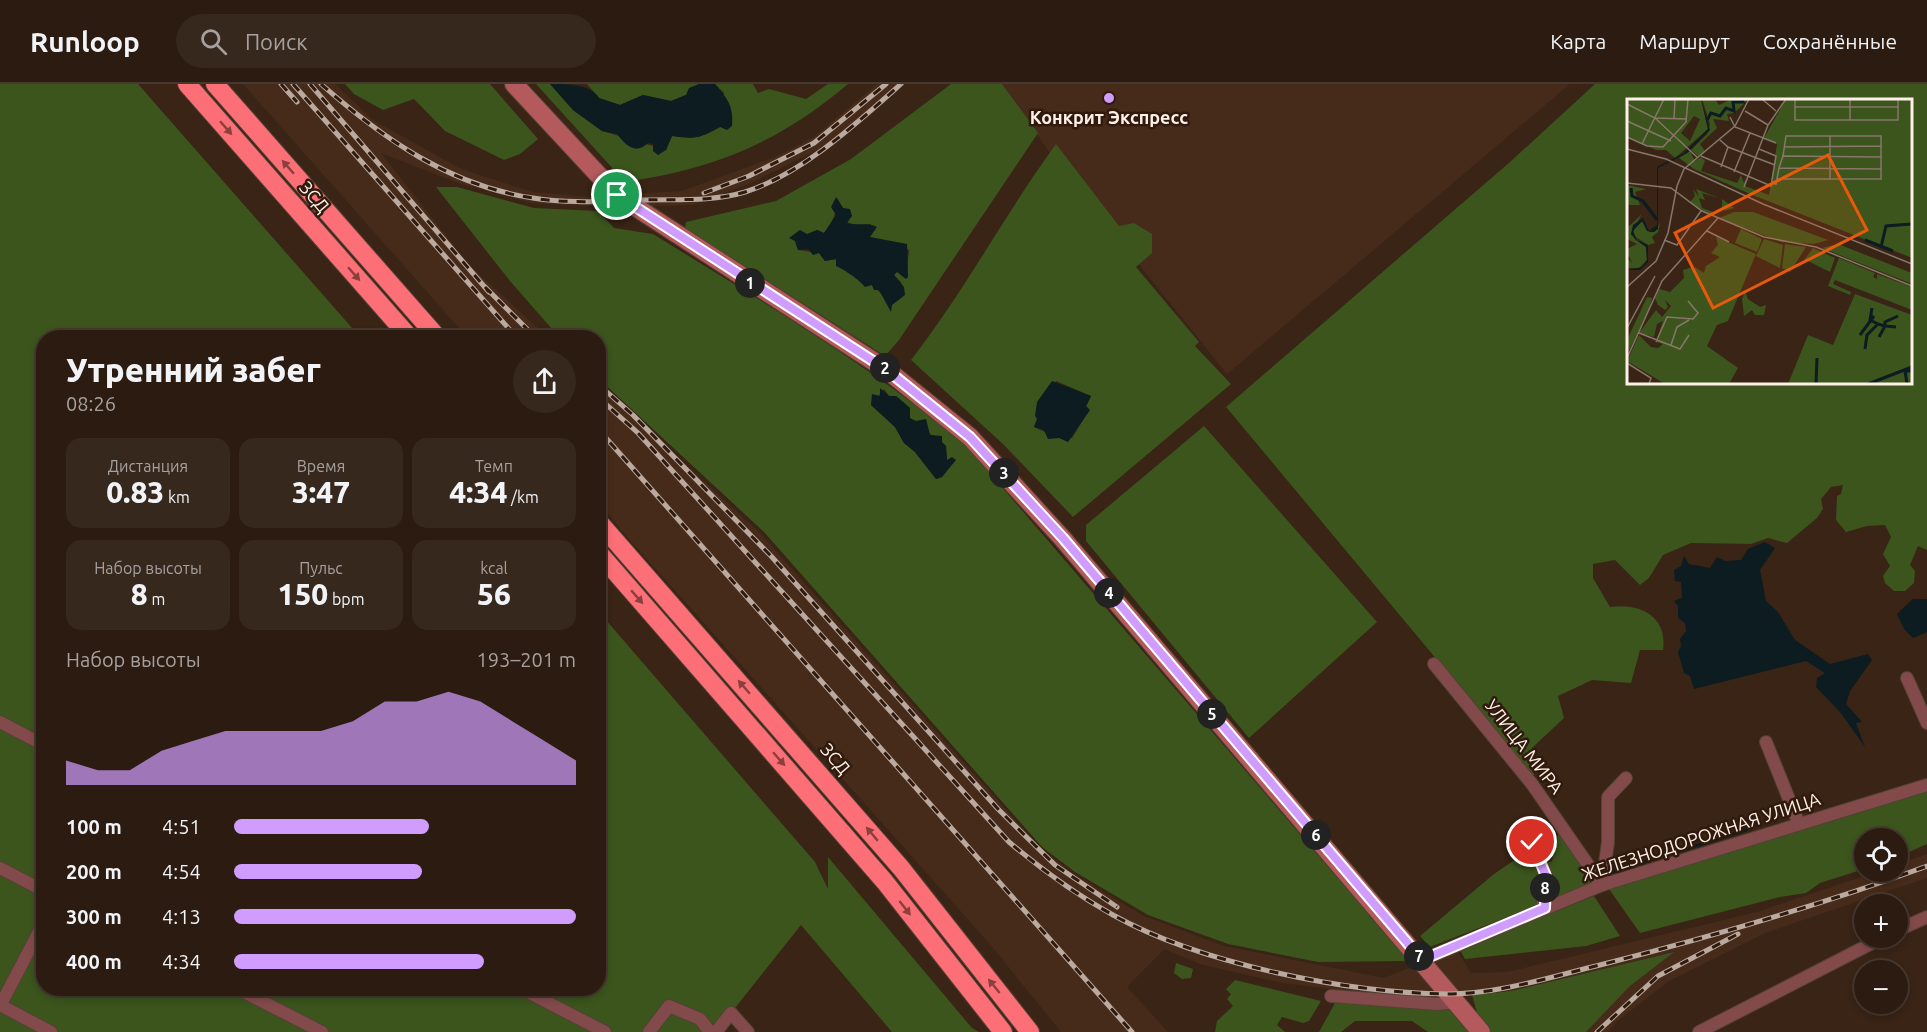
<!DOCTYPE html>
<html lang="ru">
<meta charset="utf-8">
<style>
body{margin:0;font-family:Ubuntu,sans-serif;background:#37281e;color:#f1f3f6;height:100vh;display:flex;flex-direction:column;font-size:22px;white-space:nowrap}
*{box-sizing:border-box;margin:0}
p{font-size:20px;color:#a6a19f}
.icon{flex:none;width:33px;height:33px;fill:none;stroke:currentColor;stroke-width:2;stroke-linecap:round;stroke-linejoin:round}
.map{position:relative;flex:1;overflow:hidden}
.sheet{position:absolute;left:36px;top:246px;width:570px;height:666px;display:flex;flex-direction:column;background:#2b1b10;border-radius:24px;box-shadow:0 3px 9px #0003,0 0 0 2px #473930}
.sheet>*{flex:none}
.controls{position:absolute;left:1854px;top:744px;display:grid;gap:12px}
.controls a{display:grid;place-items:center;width:54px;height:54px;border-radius:50%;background:#2b1b10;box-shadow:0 3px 9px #0003,0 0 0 2px #473930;font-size:30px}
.pin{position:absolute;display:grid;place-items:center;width:51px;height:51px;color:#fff;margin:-26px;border:3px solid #fff;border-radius:50%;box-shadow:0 2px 6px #0007}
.km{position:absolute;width:30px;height:30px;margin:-15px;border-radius:50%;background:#222;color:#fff;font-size:16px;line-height:30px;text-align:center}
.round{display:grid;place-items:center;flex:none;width:63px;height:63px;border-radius:32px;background:#37281e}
.headline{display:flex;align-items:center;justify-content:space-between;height:102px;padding:0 30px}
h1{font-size:33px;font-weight:800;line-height:45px}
.metrics{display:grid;grid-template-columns:repeat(3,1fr);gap:9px;height:102px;padding:6px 30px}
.metrics div{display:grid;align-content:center;border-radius:15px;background:#37281e;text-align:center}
.metrics b{font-size:30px;font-weight:800}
.metrics small{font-size:16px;font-weight:400}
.metrics p{font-size:16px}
.chart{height:168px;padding:12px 30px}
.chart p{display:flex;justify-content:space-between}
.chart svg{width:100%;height:108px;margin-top:6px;fill:#d09dff;opacity:.7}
ul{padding:0 30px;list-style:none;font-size:20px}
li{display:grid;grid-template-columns:96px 72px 1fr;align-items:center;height:45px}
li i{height:15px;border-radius:8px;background:#d09dff}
header{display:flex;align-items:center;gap:36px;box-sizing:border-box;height:84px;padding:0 30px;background:#2b1b10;border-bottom:2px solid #473930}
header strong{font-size:28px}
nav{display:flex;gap:33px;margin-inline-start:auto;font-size:21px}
.search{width:420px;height:54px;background:#37281e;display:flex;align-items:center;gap:15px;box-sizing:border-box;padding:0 21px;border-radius:33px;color:#a6a19f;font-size:22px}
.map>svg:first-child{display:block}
.built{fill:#472b1a}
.green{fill:#3b551d;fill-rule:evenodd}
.water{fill:#0c1c20}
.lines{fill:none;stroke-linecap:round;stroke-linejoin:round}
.stream{stroke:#0c1c20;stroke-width:3}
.minor-casing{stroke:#554133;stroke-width:14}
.secondary-casing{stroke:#554133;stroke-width:20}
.motorway-casing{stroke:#554133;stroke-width:20}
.minor{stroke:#834a4b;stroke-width:12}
.secondary{stroke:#b45a5d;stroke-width:18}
.motorway{stroke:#fc6f77;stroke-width:18}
.rail-casing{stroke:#baa99f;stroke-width:5}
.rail{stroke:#2f1a0d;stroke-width:3;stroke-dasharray:9;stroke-linecap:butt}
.oneway{fill:#8b403d}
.route-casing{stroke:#fff;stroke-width:12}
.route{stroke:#d09dff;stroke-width:8}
.poi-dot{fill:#d09dff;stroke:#2f1a0d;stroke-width:2}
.labels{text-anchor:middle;stroke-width:5;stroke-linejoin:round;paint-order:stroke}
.poi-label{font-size:18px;font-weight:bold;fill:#fff0e7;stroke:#2f1a0d}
.street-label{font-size:18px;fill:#fff0e7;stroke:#2f1a0d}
.inset-river{fill:none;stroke:#0c1c20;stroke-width:3}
.inset-road{fill:none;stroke:#88766a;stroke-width:1.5}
.view{fill:#e8590c;fill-opacity:0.15;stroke:#e8590c;stroke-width:3}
.inset-edge{fill:none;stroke:#fff0e7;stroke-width:3}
</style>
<header>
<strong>Runloop</strong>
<div class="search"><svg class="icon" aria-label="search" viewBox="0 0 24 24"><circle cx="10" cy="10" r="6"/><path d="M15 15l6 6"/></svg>Поиск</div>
<nav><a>Карта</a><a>Маршрут</a><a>Сохранённые</a></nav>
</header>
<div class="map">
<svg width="1927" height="948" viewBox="0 0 1927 948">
<rect width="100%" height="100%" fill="#392416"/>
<g class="built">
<polygon points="243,0 335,0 373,36 461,85 532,108 591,113 682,107 775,73 814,53 877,0 903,0 825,62 751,99 693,121 612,123 532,119 458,99 381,69 469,181 549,254 467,253"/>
<polygon points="1002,0 1570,0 1227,290 1052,72"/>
<polygon points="598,299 760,449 1039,763 1072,789 1144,832 1224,862 1384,894 1456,865 1471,889 1507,888 1757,828 1876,788 1898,788 1898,780 1927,770 1927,794 1765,849 1669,897 1616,938 1608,948 1586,948 1630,902 1672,868 1511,907 1403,914 1282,899 1200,880 1164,865 1127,903 1168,948 1061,948 989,859 620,445 599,417"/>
</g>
<g class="green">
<polygon points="0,0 138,0 360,253 44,254 44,904 598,904 599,528 815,778 828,805 828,773 972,944 979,948 892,948 801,841 716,948 0,948"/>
<polygon points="345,0 490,0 538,55 520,70 504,76 445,47 414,15 383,26 354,10"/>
<path d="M536,0H550L573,26L602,47L666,66L672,52C694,55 699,55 720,43L724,9L715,0H753L758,9L769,5L806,15L828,0H848C778,59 715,85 625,98Z"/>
<polygon points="587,0 699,0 686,11 671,17 643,11 620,21 599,14"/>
<path d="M951,0H1002L1038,49L899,256L885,272L685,144L686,138L776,117L851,75ZM837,114L843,124L847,138L857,142L871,140L870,153L900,161L909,166L906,195L897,187L894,191L901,198L903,208L892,220L872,201L841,184L836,175L825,177L819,169L798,166L795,157L817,146L824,149C834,137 836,129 837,114Z"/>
<path d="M1595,0H1927V466L1918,462L1910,481L1915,487L1914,499L1905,507H1894L1885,499L1883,492L1890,482L1883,470L1891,453L1885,441L1867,442L1846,448L1836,436L1837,412L1841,410L1843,401L1831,403L1821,415L1823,425L1817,434L1787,459L1768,454L1751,460L1691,459L1663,471L1649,494L1640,501L1615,476L1593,480V494L1610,523C1638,519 1668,531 1663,566H1640L1631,599L1592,596L1558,612L1564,634L1532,664L1534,692L1226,323L1510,78ZM1628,16H1910V298H1628Z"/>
<path d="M1056,60L1119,142L1134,139L1152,150V169L1136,183L1199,258L1195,262L1231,300L1073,433L1003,360L911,276C964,208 1005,130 1056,60ZM1056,297L1091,312L1086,323L1089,326L1072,354H1058L1034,343Z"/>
<path d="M436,103H457L534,124L598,127L614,144L653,150C761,217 867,279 965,360L1409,877L1318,878L1228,860L1148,831L1075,788L1042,763L764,448L599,295L598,254L559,253L510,197ZM884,305L889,312H896L910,324L909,334L946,362L947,376L950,382L942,393L936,395L915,368L904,359L895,343L871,321Z"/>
<polygon points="1204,342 1377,538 1249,654 1086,457 1086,441"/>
<polygon points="1927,706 1927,760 1898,773 1898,754 1864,754 1864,785 1820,799 1806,809 1780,813 1640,849 1609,805"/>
<polygon points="1559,747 1592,800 1430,863 1420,852 1494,790 1528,767 1538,782 1552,777"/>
<polygon points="1594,812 1620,852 1586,862 1465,875 1460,866"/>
<polygon points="1674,868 1630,902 1586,948 1491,948 1478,932 1472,911 1511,907"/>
<polygon points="1176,879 1193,885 1191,894 1182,895 1174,889"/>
<polygon points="1235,896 1321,917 1309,937 1303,939 1282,933 1277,941 1285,948 1215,948 1217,937 1233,922 1227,915 1231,910 1226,905"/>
<polygon points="1335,919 1439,925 1450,923 1472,948 1428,948 1412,937 1355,937 1341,948 1319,948"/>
</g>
<g class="water">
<path d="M550,0C568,0 591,0 599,14L620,21L643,11L671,17L686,11L689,4L699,0H715C727,14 734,22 732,42L727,46L720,43C697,55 697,55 672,52L666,66L658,71L653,67V60L648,59C635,72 625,60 617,50L602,47L573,26Z"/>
<path d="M836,113L843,124L850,125L852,132L847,139C858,142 868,138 877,143L870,153L907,160L908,193L906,195L897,188L894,191L904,203L905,211L892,221L891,228L879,206H874L872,201L865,203C861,197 842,184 836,182V175L825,177L819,169L813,171L808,165L798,166L795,157L789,154L800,146L807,150L817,146L824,149L836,131L831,123Z"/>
<polygon points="1052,297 1091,312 1086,322 1090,326 1068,358 1059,354 1048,355 1044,346 1034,343 1037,335 1035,332 1037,318"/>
<polygon points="880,304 889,312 896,312 910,324 910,334 916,337 926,335 930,351 942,352 942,358 946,362 947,376 952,373 956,376 942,393 936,395 915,368 904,359 895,343 871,321 872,310 880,312"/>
<polygon points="1765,458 1775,464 1760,486 1766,517 1778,528 1795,556 1830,580 1868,570 1872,576 1850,607 1846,620 1862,638 1856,639 1865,663 1840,628 1816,603 1817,594 1825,589 1806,577 1694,605 1690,592 1684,589 1678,568 1681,562 1680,555 1686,547 1685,539 1678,534 1678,522 1674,517 1682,514 1681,498 1675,497 1674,486 1681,482 1684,472 1689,480 1710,484 1717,473 1725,477 1741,476 1748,465"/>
<polygon points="1913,515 1927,515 1927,548 1913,554 1904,545 1897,530"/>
</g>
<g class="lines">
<g class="stream">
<polyline points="1676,768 1746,746"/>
<polyline points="1613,788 1659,773"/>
</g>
<defs>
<g id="minor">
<polyline points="1434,580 1532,700 1602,801"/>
<polyline points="1907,594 1927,639"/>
<polyline points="0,638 44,661"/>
<polyline points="1766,658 1799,740"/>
<polyline points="1532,754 1546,792 1543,819 1545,824"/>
<polyline points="0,784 44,807"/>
<polyline points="1602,801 1608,758 1608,713 1626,694"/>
<polyline points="1898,846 1927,833"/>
<polyline points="1422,876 1602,801 1927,701"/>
<polyline points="236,904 322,948"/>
<polyline points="520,904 605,948"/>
<polyline points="1331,912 1437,920 1456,918"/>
<polyline points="0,921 51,948"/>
<polyline points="0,922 44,838"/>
<polyline points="649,948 669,922 700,935 710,948"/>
<polyline points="716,948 731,929 748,948"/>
<polyline points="1699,948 1882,854"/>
</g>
<polyline id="secondary" points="514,0 617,111 887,286 970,353 1063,455 1481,948"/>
<g id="motorway">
<polyline points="187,0 410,254"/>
<polyline points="215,0 438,254"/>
<polyline points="598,437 901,784 1030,948"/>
<polyline points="598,468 885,798 1003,948"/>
</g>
</defs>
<use href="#minor" class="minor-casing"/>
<use href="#secondary" class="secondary-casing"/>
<use href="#motorway" class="motorway-casing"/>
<use href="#minor" class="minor"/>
<use href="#secondary" class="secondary"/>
<use href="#motorway" class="motorway"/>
<defs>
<g id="rail">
<polyline points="281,0 297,18"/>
<polyline points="293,0 517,254"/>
<polyline points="310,0 489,208"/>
<path d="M321,0C382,54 450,102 533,114C569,120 606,117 642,116C676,115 712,118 745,108C802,90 857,39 901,0"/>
<polyline points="704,109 749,92 814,59 886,0"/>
<polyline points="485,203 536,254"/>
<polyline points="598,300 633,331 771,472 998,725 1055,781 1117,823"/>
<path d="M598,313L638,349L1009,758C1041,785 1075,810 1113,831C1201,880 1347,909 1447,910C1499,910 1550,893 1600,881C1710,853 1821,821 1927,782"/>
<polyline points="598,345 1132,948"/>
<polyline points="1597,948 1658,892 1738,850"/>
</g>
</defs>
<use href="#rail" class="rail-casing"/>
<use href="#rail" class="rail"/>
</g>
<defs><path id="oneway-solid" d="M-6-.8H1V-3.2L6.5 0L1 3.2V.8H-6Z" transform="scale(1.5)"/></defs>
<g class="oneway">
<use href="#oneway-solid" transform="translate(226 44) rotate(49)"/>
<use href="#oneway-solid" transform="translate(288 83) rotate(-131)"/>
<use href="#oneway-solid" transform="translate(354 190) rotate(49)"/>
<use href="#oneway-solid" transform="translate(637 513) rotate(49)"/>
<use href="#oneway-solid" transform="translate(744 603) rotate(-131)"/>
<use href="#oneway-solid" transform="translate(779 675) rotate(49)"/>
<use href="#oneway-solid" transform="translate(872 750) rotate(-130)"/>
<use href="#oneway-solid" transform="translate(905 824) rotate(52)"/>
<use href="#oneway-solid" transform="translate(994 902) rotate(-129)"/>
</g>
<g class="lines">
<defs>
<polyline id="route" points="617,111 887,286 970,353 1063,454 1422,876 1545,824 1546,792 1532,758"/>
</defs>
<use href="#route" class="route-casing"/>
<use href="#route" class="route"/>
</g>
<circle class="poi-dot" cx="1109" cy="14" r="6"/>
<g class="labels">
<g class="poi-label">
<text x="1109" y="40">Конкрит Экспресс</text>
</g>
<g class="street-label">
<text transform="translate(314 113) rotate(49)" y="6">ЗСД</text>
<text transform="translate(1524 663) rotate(52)" y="6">УЛИЦА МИРА</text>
<text transform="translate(835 675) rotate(49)" y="6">ЗСД</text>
<text transform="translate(1701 753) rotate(-18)" y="6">ЖЕЛЕЗНОДОРОЖНАЯ УЛИЦА</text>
</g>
</g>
<g transform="translate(1627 15)">
<rect width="285" height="285" fill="#392416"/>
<path d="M0,0H74L81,30L48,59L39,51H29L0,38ZM67,17L73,20L63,42L54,34ZM75,0H88L92,6L105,0H122L107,14L100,15L102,22L86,20L90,29L73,45L78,52L71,57L64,51L81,34L83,25ZM159,0H285V159L123,95L67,70L52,59L63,52L68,62L74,58L78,62L74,72L110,84L114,76L117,84L119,78L118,87L142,96L150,45L137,39ZM0,86L19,90L27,88L8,93L13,106H0ZM66,90L72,98L69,90L92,99L75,94L78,101L72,99L75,109L89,114L95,108V100L107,109L97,112L100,108H96L87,116L75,111L63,103L68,97ZM107,113H126L201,141L187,145L154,143L92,119ZM15,115L4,135L19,148L20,161L12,169H0L1,160L5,164L2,157L0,159V150L10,145L0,140V129ZM16,122L22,133H27L33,124L31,133L25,138L28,144L21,146L7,137V129ZM114,130L135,140L130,153L108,144ZM89,138L129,155L101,222L90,226L80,247L111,269L102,285H38L0,262L12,236L24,248L31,249L36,245L29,243L36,222L30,225L27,238L12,234L29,211L35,218L44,207L38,201L41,208L38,211L31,206L28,199L32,190L43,193L57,179L56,171L66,168L68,172V168L77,174L79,167L93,158L84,154L91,146ZM137,140L156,146L153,169L129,157ZM158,145L179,148L163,173L155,169ZM211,145L285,174V185L195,149ZM186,149L208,159L203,173L179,161L172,168ZM212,159L248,174L246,178L250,180V175L285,188V211L208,181L206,185L224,193L223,196L201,187ZM118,192L121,200L133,208L139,206L137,216H128L125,211L117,217L115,200ZM228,195L285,216V285H161L181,236L206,246ZM20,198L25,199L23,207L2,252L0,241Z" fill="#3b551d" fill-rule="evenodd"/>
<path d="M74,0L83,31L60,54L31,69V130L27,133L20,132L15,122L6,132L10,141L21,146V163L13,171H0L15,168L20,161L19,148L9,141L4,135L6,126L16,119L22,132L30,126V68L57,54L81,30Z" fill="#0c1c20"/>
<path class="inset-river" d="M80,21L84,14L93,17L99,9L107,12L106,3H116L114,0M4,89L5,97L16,102L30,121M238,141L266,152M254,148L259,127L285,125M251,225L258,227L252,238M269,228L258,227V223L271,217M233,236L247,217M238,250L240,236L251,225L243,221L245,209M189,285L190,259M241,285L285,268M280,285L278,272H285"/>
<path class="inset-road" d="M135,0L149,12M168,0V21H271V0M0,5L28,19L71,59M168,8H271M118,12L141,26M103,18L108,28L149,44M28,19L60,20M47,19L48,0M223,21V0M0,22L44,42M203,37V80M0,38L20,47L36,48L59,23L61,0M93,41L101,48L148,66M15,45L37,0M157,48L254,47M0,50L39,60L136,105L285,165M74,57L144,87L149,57L132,50M155,57L254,58M94,68L101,48M152,69L254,70M107,73L123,34M0,84L44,89L75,112L137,138L189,148L285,187M144,84L149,85L152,69L156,57L159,37H254V80H150M117,88L141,26L159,0M80,132L102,143M37,141L50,146L74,112M0,188L29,162L41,134L50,87L57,70L108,27L122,0M0,229L28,177M12,234L53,250L62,236M29,243L40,218L66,220L71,214L61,202M44,246L50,228L62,221M0,259L35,182L91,119M0,264L24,279L22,285"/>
<path class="view" d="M201,56L240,131L86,209L48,134Z"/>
<rect width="285" height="285" class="inset-edge"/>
</g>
</svg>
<div class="controls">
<a><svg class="icon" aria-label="locate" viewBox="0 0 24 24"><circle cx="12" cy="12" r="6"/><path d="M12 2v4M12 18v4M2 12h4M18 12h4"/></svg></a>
<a>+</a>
<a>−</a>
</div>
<div class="pin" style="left:617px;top:111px;background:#1e9e55"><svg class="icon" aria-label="arrive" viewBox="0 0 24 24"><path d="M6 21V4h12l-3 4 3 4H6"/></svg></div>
<div class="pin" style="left:1532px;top:758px;background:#d93025"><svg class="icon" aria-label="check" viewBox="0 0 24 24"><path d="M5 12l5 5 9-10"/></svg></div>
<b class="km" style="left:750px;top:199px">1</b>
<b class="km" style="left:885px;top:284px">2</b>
<b class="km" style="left:1004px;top:389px">3</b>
<b class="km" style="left:1109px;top:509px">4</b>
<b class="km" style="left:1212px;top:630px">5</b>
<b class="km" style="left:1316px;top:751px">6</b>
<b class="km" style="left:1419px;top:872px">7</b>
<b class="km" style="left:1545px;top:804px">8</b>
<section class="sheet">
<div class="headline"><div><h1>Утренний забег</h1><p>08:26</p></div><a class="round"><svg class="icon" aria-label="share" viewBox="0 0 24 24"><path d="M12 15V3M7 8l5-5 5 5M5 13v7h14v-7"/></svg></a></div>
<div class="metrics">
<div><p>Дистанция</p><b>0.83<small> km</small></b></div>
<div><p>Время</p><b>3:47</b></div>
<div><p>Темп</p><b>4:34<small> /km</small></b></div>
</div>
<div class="metrics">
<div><p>Набор высоты</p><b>8<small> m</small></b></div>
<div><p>Пульс</p><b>150<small> bpm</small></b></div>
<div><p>kcal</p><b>56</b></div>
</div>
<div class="chart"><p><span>Набор высоты</span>193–201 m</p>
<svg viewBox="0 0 160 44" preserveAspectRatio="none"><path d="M0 44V34L10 38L20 38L30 30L40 26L50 22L60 22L70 22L80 22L90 18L100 10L110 10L120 6L130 10L140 18L150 26L160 34V44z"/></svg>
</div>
<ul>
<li><b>100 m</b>4:51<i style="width:57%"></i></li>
<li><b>200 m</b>4:54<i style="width:55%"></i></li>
<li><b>300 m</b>4:13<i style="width:100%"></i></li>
<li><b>400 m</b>4:34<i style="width:73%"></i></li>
</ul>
</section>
</div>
